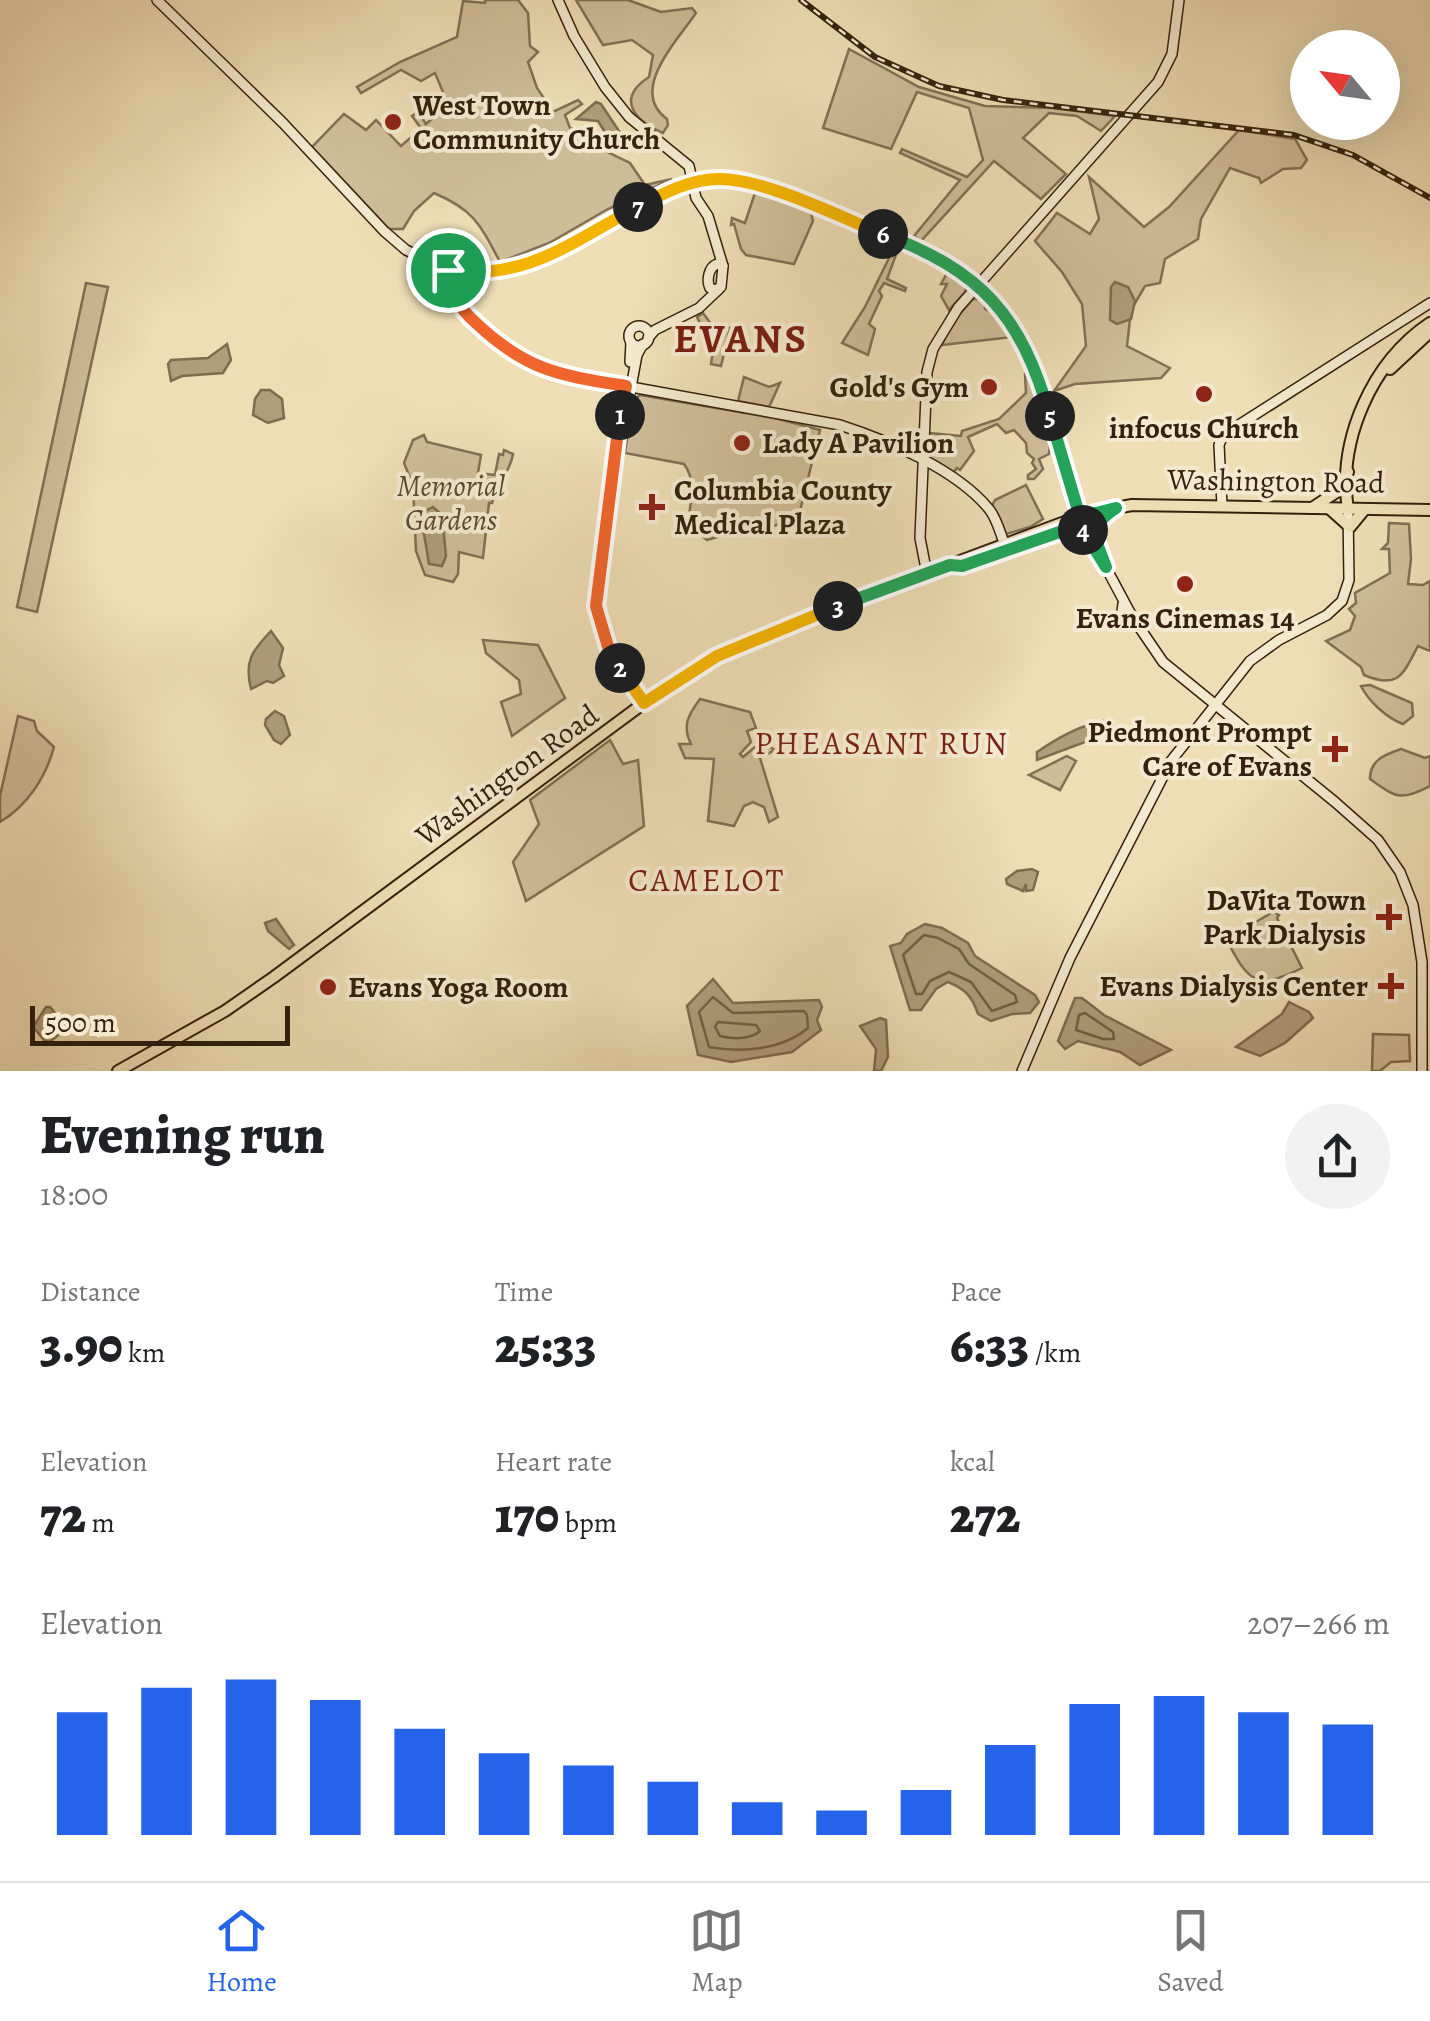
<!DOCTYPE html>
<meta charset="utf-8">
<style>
body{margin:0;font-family:Alegreya,serif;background:#f2f2f2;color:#202124;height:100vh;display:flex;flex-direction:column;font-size:38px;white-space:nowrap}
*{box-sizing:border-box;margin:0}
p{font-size:32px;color:#757577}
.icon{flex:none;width:55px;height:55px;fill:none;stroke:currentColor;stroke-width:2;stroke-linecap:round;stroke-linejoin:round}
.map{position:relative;height:1071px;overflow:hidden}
.side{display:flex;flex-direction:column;background:#fff;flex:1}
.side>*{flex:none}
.needle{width:65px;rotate:299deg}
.buttons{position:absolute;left:1290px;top:30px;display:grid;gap:20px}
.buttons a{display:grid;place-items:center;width:110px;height:110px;border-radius:50%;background:#fff;box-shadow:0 10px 40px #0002;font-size:50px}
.scale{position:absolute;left:30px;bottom:25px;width:260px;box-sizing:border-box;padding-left:10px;border:5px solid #36210e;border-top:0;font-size:28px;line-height:35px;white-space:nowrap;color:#36210e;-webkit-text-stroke:8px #f4e9cf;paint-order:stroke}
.pin{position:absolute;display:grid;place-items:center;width:85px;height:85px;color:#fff;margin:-42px;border:5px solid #fff;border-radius:50%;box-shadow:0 2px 10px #0007}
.km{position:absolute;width:50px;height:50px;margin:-25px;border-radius:50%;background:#222;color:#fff;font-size:28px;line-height:50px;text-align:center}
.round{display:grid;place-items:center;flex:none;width:105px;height:105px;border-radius:52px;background:#f2f2f2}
.headline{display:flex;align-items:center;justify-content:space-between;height:170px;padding:0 40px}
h1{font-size:55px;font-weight:800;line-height:75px}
.metrics{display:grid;grid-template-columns:repeat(3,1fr);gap:15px;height:170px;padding:10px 40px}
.metrics div{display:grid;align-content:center}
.metrics b{font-size:50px;font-weight:800}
.metrics small{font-size:28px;font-weight:400}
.metrics p{font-size:28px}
.chart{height:280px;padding:20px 40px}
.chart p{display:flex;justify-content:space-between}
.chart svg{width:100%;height:180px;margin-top:10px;stroke:#2563eb;stroke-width:6}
.menu{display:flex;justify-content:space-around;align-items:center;height:140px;border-top:2px solid #e0e0e0;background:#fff;font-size:28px;color:#757577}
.menu a{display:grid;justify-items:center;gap:5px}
.menu .active{color:#2563eb}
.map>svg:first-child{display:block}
.green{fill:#cfbd99;stroke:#826f54;stroke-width:2.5}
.water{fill:#af9d7c;stroke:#7f6b50;stroke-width:2.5}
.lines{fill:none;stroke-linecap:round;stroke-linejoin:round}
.shore{stroke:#725f45;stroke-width:2.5}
.secondary-casing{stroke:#36210e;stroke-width:12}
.primary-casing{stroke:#36210e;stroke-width:14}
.secondary{stroke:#f4e9cf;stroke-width:9}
.primary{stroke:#eeddb5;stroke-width:10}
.rail-casing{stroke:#36210e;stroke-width:6}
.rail{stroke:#f4e9cf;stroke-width:2.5;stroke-dasharray:8;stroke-linecap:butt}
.split-1-casing{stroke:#fff;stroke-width:20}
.split-2-casing{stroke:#fff;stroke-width:20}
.split-3-casing{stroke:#fff;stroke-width:20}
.split-4-casing{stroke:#fff;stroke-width:20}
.split-5-casing{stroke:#fff;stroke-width:20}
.split-6-casing{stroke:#fff;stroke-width:20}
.split-7-casing{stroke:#fff;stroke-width:20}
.split-8-casing{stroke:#fff;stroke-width:20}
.split-1{stroke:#f0652b;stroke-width:12}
.split-2{stroke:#f0652b;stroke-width:12}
.split-3{stroke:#f5b400;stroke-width:12}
.split-4{stroke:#22a559;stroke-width:12}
.split-5{stroke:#22a559;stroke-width:12}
.split-6{stroke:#22a559;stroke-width:12}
.split-7{stroke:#f5b400;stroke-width:12}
.split-8{stroke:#f5b400;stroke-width:12}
.poi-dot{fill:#8f2418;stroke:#f4e9cf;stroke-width:4}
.labels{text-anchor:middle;stroke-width:8;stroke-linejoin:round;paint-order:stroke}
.poi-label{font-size:30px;font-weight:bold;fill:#36210e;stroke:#f4e9cf;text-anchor:start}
.street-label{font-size:30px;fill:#36210e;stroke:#f4e9cf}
.park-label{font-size:30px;font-style:italic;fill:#5c4831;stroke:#f4e9cf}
.neighbourhood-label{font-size:32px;letter-spacing:2.5px;fill:#7a1f14;stroke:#f4e9cf}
.district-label{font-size:40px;font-weight:bold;letter-spacing:2.5px;fill:#7a1f14;stroke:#f4e9cf}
</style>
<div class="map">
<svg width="1430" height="1071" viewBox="0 0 1430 1071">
<rect width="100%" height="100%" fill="#eeddb5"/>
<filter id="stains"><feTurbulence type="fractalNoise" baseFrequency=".002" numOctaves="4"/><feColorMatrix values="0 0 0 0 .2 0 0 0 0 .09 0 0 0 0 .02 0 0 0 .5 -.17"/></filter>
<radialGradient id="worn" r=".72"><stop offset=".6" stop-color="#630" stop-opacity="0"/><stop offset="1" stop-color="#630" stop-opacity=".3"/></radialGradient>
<g class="green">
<path d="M485,0H518L528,13L530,46L538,52L528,62L537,88L553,112L578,100L582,104L565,115L570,128L594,135L595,146L630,163L645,185L672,179L608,209L549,243L500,262C480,224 474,210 434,193L414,211L403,229H389L312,147L344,114L366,130L376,120L401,146L423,127H420L412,116L418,112L426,124L448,104L435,73L421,81L401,70L361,93L357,87L400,62L457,37L463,1L485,3Z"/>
<path d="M576,0H628L661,12L692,8L696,13C677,41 628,91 667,119L668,125L663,133C635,121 615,99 649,77L653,55L632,40L603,45Z"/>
<polygon points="849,49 919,87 985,106 1052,108 1115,116 1101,131 1077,116 1049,113 1023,138 1066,174 1041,199 994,161 921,241 914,236 960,180 900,153 902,149 967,177 983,160 969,108 917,92 891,149 823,128"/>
<polygon points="1239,130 1295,139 1307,160 1301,168 1283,169 1261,183 1259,178 1230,168 1201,219 1198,239 1165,259 1160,283 1145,286 1131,310 1127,346 1170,368 1161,378 1075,384 1054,391 1086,346 1082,304 1062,272 1035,241 1057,213 1090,234 1099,219 1089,177 1144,227 1169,207"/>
<polygon points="756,190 811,213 813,221 794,264 746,255 741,249 734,224 731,225 732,218 745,223"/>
<polygon points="892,252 897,252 887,279 906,288 905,291 884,283 879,291 882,296 869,324 875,329 868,355 842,343 865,307"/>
<polygon points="942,267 964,284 966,291 949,310 941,296 947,284 941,284 947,273"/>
<polygon points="86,283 108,287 37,612 17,607"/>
<polygon points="973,299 979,299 985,305 985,309 993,312 1012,337 942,345 951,324"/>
<polygon points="703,313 711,324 730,328 721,366 711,364 713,350 697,317"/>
<polygon points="1025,374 1031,374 1050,445 1049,454 1039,459 1043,469 1034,479 1028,479 1028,475 1036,469 1032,463 1034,459 1027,453 1026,443 1014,430 1006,433 997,424 968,437 974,451 960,470 957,468 953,473 928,457 927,435 930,433 961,436 962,431 999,419 1026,393"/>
<polygon points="744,377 769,387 780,383 769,407 738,401"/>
<path d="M640,395L775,418L820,430L800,511L801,516L768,528L765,523L707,540L688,524C690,503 697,481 684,464L625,453L632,401Z"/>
<path d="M424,435L427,442L481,455L478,473L495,475L499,454L503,455L504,450L513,454C510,473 496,484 492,503H489L483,558L459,552L458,574L453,582L425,575L416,551L413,485L404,463L413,440Z"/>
<polygon points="1026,485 1043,519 1030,527 1006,534 992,506 995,500"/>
<path d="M1389,523L1409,524L1411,559L1408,584L1423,585L1430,581V651L1418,646C1403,674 1399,690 1364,675L1361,667L1326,641L1350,630L1355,616L1349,609L1356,603L1355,593L1390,573L1389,549H1382L1388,543Z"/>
<polygon points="483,640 538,645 565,698 512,736 501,702 521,694 519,680 486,653"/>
<path d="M1370,685L1412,703L1413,716L1403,724C1387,718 1369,702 1361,686Z"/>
<path d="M700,699L750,712L756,728L747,731L751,742L740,754L743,757L761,742L775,750L760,758L778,817L769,822L764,807L753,802L744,806L734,826L708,821L714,759L685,758L679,744H691C682,726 688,715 700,699Z"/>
<path d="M18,716L34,721L37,731L54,747C46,777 27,806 0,822V796Z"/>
<polygon points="610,740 623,764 638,760 644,826 526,901 513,862 539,824 530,800"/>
<path d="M1401,749L1425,758L1430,756V786C1399,802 1396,797 1370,779C1370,760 1384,755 1401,749Z"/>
<polygon points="1067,756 1076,761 1060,790 1029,775"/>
<path d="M1273,912L1279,915L1277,918L1302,968C1255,991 1249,982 1226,939Z"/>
<polygon points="1373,1034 1409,1035 1410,1061 1391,1062 1380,1071 1372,1071"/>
</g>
<g class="water">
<polygon points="596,102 601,104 627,143 623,145 608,137 598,121 576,119"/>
<polygon points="1115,282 1128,287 1135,301 1131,319 1117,324 1110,320 1111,287"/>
<polygon points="227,344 231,360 223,373 182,376 171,381 168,364 171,360 208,358"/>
<polygon points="261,390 270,390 282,399 284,418 268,423 253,415 255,399"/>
<polygon points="433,507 442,515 446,556 442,566 429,564 421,516 423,512"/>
<path d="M271,631L283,648L279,665L284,676L273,683L267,681L251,689C244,661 252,651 271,631Z"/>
<polygon points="275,711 284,716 290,735 281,744 274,740 265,725 266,719"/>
<path d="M1109,720L1115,728L1112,732L1037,760V752C1059,737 1082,724 1109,720Z"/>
<polygon points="1032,869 1038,872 1033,890 1026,891 1026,884 1023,891 1007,884 1006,879 1017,871"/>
<polygon points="276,919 294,945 289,949 268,931 265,923"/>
<path d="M925,924L942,928L968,943L975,956L1035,995L1039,1002L1030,1013L1012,1014L991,1021L978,1014C972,996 965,989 948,982L936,989L921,1010H910L890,946L901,943L907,934Z"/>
<polygon points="713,979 733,1003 819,1000 822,1007 817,1020 821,1030 792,1052 731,1062 698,1055 687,1006"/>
<polygon points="1075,998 1082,998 1104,1015 1171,1050 1140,1065 1120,1052 1078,1041 1065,1049 1058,1041"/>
<polygon points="1289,1002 1309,1012 1313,1018 1285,1043 1260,1056 1236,1047 1282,1014"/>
<polygon points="46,1007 50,1007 61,1020 58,1035 50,1042 45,1041 33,1027"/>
<polygon points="880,1018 886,1020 888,1057 881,1071 874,1071 876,1049 860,1026"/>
</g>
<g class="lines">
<g class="shore">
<polygon points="924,935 938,938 959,949 969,964 1015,995 1017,1002 992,1011 971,982 949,972 930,981 922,994 916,994 903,955"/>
<path d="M713,997L733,1013L804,1011L807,1015L808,1028C782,1050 741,1053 709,1047L699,1012Z"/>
<polygon points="1085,1013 1113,1032 1114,1039 1103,1039 1076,1030 1079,1015"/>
<path d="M718,1022L756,1025L760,1031C750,1040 732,1039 720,1036L715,1027Z"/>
</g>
<defs>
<g id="secondary">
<polyline points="157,0 283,123 384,231 406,250 448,270 489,273 527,265 666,192 721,179 765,188 939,257 984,293 1024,342 1037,370 1080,517 1096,548"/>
<polyline points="558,0 574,36 605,87 629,117 689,166 696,198 708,216 723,266"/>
<path d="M717,264L723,266L721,287L715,290L710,288C706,280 709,267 717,264Z"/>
<path d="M448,270C449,328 527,365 576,377L840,425C889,441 956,469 989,509C997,519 1000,533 1005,545"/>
<circle cx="639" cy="336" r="10"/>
<polyline points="648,338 655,330 699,308 719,289"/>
<polyline points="643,344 637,355 603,539 597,606 609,650 644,703"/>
<polyline points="630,362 631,342"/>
<polyline points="1222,506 1219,445 1223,435 1430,303"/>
<polyline points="1103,562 1133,618 1163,662 1335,802 1378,840 1400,872 1413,905 1422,962 1422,1071"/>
<polyline points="927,574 920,538 927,372 933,349 958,308 1158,82 1172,54 1179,0"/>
<polyline points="1120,625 1123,604"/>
<polyline points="1022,1071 1070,958 1171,761 1250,661 1279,640 1327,615 1342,601 1349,580 1348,510"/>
</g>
<g id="primary">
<polyline points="1390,369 1430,332"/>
<polyline points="1312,508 1335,493 1348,472"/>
<polyline points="1331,510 1350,527 1364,510"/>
<path d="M1348,510C1337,440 1372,362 1430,323"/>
<polyline points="1004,551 1074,527 1086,531"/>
<path d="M1106,567C1098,545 1087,527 1110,512"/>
<polyline points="118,1071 225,1011 274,977 644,703 717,656 804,619 1089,513 1132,505 1430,510"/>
</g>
</defs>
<use href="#secondary" class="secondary-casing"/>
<use href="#primary" class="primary-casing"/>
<use href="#secondary" class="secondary"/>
<use href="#primary" class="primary"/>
<defs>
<polyline id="rail" points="801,0 875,57 939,86 1003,100 1294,135 1353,155 1430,198"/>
</defs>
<use href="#rail" class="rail-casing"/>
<use href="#rail" class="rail"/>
</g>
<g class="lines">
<defs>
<path id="split-1" d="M448,270C449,292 459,308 476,323C527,371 559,375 626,386L620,415"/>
<polyline id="split-2" points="620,668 609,650 596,606 620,415"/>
<polyline id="split-3" points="620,668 644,703 717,656 838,606"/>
<polyline id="split-4" points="838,606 950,565 962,566 1074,527 1083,530"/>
<path id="split-5" d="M1050,416L1080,517L1116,508C1086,528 1095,537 1106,567L1083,530"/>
<path id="split-6" d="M883,234C982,271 1021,315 1050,416"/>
<path id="split-7" d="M638,207C664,193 690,179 720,179C765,179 840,217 883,234"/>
<path id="split-8" d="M448,270C528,281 572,241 638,207"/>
</defs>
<use href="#split-1" class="split-1-casing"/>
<use href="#split-2" class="split-2-casing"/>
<use href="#split-3" class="split-3-casing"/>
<use href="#split-4" class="split-4-casing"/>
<use href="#split-5" class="split-5-casing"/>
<use href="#split-6" class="split-6-casing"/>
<use href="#split-7" class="split-7-casing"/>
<use href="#split-8" class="split-8-casing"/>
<use href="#split-1" class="split-1"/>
<use href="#split-2" class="split-2"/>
<use href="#split-3" class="split-3"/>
<use href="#split-4" class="split-4"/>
<use href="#split-5" class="split-5"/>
<use href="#split-6" class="split-6"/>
<use href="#split-7" class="split-7"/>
<use href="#split-8" class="split-8"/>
</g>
<g class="poi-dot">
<circle cx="393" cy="122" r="10"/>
<circle cx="989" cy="387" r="10"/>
<circle cx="1204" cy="394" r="10"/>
<circle cx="742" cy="443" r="10"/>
<path d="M647 492h10v10h10v10h-10v10h-10v-10h-10v-10h10z"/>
<circle cx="1185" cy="584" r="10"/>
<path d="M1330 734h10v10h10v10h-10v10h-10v-10h-10v-10h10z"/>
<path d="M1384 902h10v10h10v10h-10v10h-10v-10h-10v-10h10z"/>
<path d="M1386 971h10v10h10v10h-10v10h-10v-10h-10v-10h10z"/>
<circle cx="328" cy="987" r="10"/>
</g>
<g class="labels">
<g class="poi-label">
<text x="413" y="115">West Town<tspan x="413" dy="34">Community Church</tspan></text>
<text x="969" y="397" text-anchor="end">Gold's Gym</text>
<text x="1204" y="438" text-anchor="middle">infocus Church</text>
<text x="762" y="453">Lady A Pavilion</text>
<text x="674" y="500">Columbia County<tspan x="674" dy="34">Medical Plaza</tspan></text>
<text x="1185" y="628" text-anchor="middle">Evans Cinemas 14</text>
<text x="1312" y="742" text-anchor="end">Piedmont Prompt<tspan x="1312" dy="34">Care of Evans</tspan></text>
<text x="1366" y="910" text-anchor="end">DaVita Town<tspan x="1366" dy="34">Park Dialysis</tspan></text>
<text x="1368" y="996" text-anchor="end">Evans Dialysis Center</text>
<text x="348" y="997">Evans Yoga Room</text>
</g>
<g class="street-label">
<text transform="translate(1276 481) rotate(1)" y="10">Washington Road</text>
<text transform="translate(507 775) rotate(-36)" y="10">Washington Road</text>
</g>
<g class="park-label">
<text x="451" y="496">Memorial<tspan x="451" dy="34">Gardens</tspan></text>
</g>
<g class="neighbourhood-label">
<text x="882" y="754">PHEASANT RUN</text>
<text x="707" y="891">CAMELOT</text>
</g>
<g class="district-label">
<text x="741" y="352">EVANS</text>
</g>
</g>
<rect width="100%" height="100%" filter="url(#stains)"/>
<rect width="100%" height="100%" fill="url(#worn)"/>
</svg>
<div class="buttons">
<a><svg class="needle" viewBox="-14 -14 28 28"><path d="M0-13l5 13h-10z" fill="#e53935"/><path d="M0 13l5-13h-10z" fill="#757577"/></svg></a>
</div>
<div class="scale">500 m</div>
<div class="pin" style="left:448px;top:270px;background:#1e9e55"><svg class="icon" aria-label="arrive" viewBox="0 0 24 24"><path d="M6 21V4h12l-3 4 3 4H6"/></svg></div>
<b class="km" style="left:620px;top:415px">1</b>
<b class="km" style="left:620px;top:668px">2</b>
<b class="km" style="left:838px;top:606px">3</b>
<b class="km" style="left:1083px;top:530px">4</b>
<b class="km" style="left:1050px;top:416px">5</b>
<b class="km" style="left:883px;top:234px">6</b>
<b class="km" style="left:638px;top:207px">7</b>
</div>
<section class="side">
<div class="headline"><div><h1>Evening run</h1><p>18:00</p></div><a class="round"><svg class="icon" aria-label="share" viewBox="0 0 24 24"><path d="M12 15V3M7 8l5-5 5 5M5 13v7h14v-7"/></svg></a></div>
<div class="metrics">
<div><p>Distance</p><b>3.90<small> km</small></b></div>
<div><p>Time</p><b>25:33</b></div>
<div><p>Pace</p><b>6:33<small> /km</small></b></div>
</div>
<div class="metrics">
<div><p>Elevation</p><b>72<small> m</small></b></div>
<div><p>Heart rate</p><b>170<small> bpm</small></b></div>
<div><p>kcal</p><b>272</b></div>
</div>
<div class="chart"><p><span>Elevation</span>207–266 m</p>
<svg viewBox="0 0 160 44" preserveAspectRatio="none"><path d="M5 44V14M15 44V8M25 44V6M35 44V11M45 44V18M55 44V24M65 44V27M75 44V31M85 44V36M95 44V38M105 44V33M115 44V22M125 44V12M135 44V10M145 44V14M155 44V17"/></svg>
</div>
</section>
<nav class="menu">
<a class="active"><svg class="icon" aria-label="home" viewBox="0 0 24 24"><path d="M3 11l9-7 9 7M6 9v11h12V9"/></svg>Home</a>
<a><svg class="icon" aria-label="map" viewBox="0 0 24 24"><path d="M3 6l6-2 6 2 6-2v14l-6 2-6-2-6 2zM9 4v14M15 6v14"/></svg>Map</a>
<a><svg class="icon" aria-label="saved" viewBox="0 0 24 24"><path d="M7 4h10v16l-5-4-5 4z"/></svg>Saved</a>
</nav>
